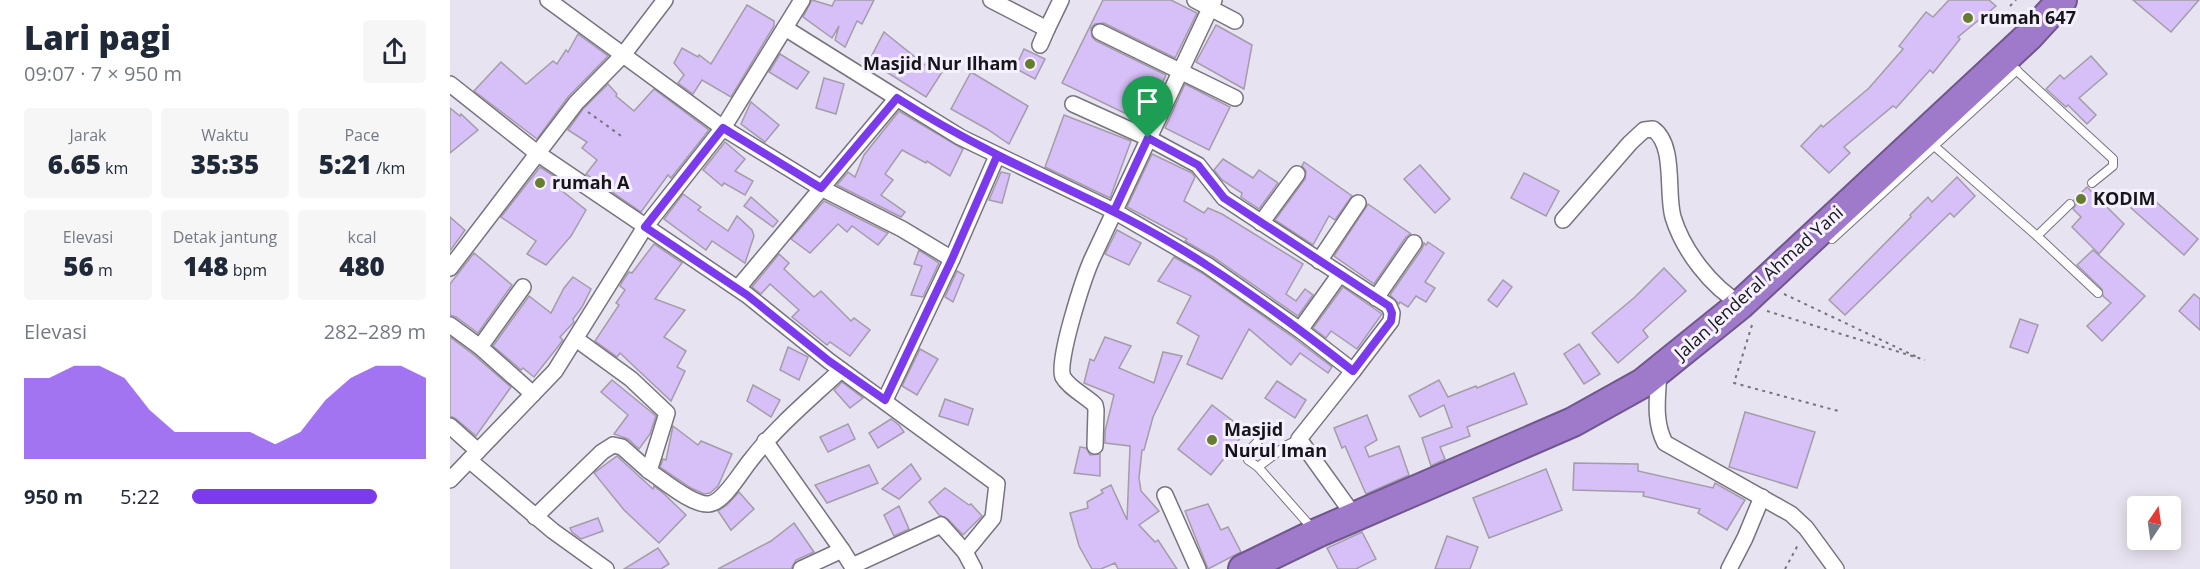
<!DOCTYPE html>
<html lang="id">
<meta charset="utf-8">
<style>
body{margin:0;font-family:"Open Sans",sans-serif;background:#f6f6f7;color:#1f2937;height:100vh;display:flex;flex-direction:column;font-size:22px;white-space:nowrap}
*{box-sizing:border-box;margin:0}
p{font-size:20px;color:#747a83}
.icon{flex:none;width:33px;height:33px;fill:none;stroke:currentColor;stroke-width:2;stroke-linecap:round;stroke-linejoin:round}
.map{position:relative;flex:1;overflow:hidden}
.details{display:flex;flex-direction:column;background:#fff;width:450px}
.details>*{flex:none}
.needle{width:39px;rotate:13deg}
.buttons{position:absolute;left:1677px;top:496px;display:grid;gap:12px}
.buttons a{display:grid;place-items:center;width:54px;height:54px;border-radius:6px;background:#fff;box-shadow:0 3px 15px #0003;font-size:30px}
.pin{position:absolute;display:grid;place-items:center;width:51px;height:51px;color:#fff;margin:-62px -26px;border-radius:50% 50% 50% 0;rotate:-45deg;box-shadow:0 0 6px #0007}
.pin .icon{rotate:45deg}
.round{display:grid;place-items:center;flex:none;width:63px;height:63px;border-radius:6px;background:#f6f6f7}
.headline{display:flex;align-items:center;justify-content:space-between;height:102px;padding:0 24px}
h1{font-size:33px;font-weight:800;line-height:45px}
.figures{display:grid;grid-template-columns:repeat(3,1fr);gap:9px;height:102px;padding:6px 24px}
.figures div{display:grid;align-content:center;border-radius:6px;background:#f6f6f7;text-align:center}
.figures b{font-size:26px;font-weight:800}
.figures small{font-size:16px;font-weight:400}
.figures p{font-size:16px}
.chart{height:168px;padding:12px 24px}
.chart p{display:flex;justify-content:space-between}
.chart svg{width:100%;height:108px;margin-top:6px;fill:#7c3aed;opacity:.7}
ul{padding:0 24px;list-style:none;font-size:20px}
li{display:grid;grid-template-columns:96px 72px 1fr;align-items:center;height:45px}
li i{height:15px;border-radius:8px;background:#7c3aed}
main{display:flex;flex:1;min-height:0}
.map>svg:first-child{display:block}
.building{fill:#d7bff8;stroke:#a29da9;stroke-width:1.5}
.lines{fill:none;stroke-linecap:round;stroke-linejoin:round}
.lane-casing{stroke:#78737f;stroke-width:10}
.street-casing{stroke:#78737f;stroke-width:18}
.highway-casing{stroke:#6f578d;stroke-width:32}
.path{stroke:#75727a;stroke-width:2;stroke-dasharray:3 4.5;stroke-linecap:butt}
.lane{stroke:#fff;stroke-width:8}
.street{stroke:#fff;stroke-width:15}
.highway{stroke:#9f7acb;stroke-width:28}
.route-casing{stroke:#fff;stroke-width:12}
.route{stroke:#7c3aed;stroke-width:8}
.poi-dot{fill:#667d2f;stroke:#f5f0fe;stroke-width:2}
.labels{text-anchor:middle;stroke-width:6;stroke-linejoin:round;paint-order:stroke}
.poi-label{font-size:18px;font-weight:bold;fill:#17151a;stroke:#f5f0fe;text-anchor:start}
.street-label{font-size:18px;fill:#17151a;stroke:#f5f0fe}
</style>
<main>
<section class="details">
<div class="headline"><div><h1>Lari pagi</h1><p>09:07 · 7 × 950 m</p></div><a class="round"><svg class="icon" aria-label="share" viewBox="0 0 24 24"><path d="M12 15V3M7 8l5-5 5 5M5 13v7h14v-7"/></svg></a></div>
<div class="figures">
<div><p>Jarak</p><b>6.65<small> km</small></b></div>
<div><p>Waktu</p><b>35:35</b></div>
<div><p>Pace</p><b>5:21<small> /km</small></b></div>
</div>
<div class="figures">
<div><p>Elevasi</p><b>56<small> m</small></b></div>
<div><p>Detak jantung</p><b>148<small> bpm</small></b></div>
<div><p>kcal</p><b>480</b></div>
</div>
<div class="chart"><p><span>Elevasi</span>282–289 m</p>
<svg viewBox="0 0 160 44" preserveAspectRatio="none"><path d="M0 44V11L10 11L20 6L30 6L40 11L50 24L60 33L70 33L80 33L90 33L100 38L110 33L120 20L130 11L140 6L150 6L160 11V44z"/></svg>
</div>
<ul>
<li><b>950 m</b>5:22<i style="width:79%"></i></li>
</ul>
</section>
<div class="map">
<svg width="1750" height="569" viewBox="0 0 1750 569">
<rect width="100%" height="100%" fill="#e8e3f0"/>
<g class="building">
<polygon points="362,0 382,6 385,0 424,0 412,24 407,21 395,47 385,40 389,26 382,38 353,17"/>
<polygon points="653,0 721,0 747,13 725,58 654,23 645,24 641,28 642,37 646,41 716,75 695,121 691,121 612,83"/>
<polygon points="1499,0 1539,0 1546,6 1508,37 1510,39 1483,73 1480,70 1446,108 1443,106 1394,147 1400,153 1379,173 1351,146 1371,125 1373,127 1419,88 1453,49 1449,46 1476,12 1483,17"/>
<polygon points="1683,0 1749,0 1721,32"/>
<polygon points="297,5 324,21 324,26 281,97 252,80 243,94 228,83 234,75 224,63 232,48 248,57 249,55 261,64"/>
<polygon points="766,25 802,45 794,89 746,62"/>
<polygon points="434,32 475,65 480,56 496,66 476,97 419,61"/>
<polygon points="128,34 158,56 118,97 87,139 24,91 51,62 76,84 103,61 107,64 116,50 118,52"/>
<polygon points="574,49 595,59 585,79 565,68"/>
<polygon points="330,54 359,72 347,89 319,72"/>
<polygon points="1641,56 1657,74 1629,98 1646,115 1637,124 1618,105 1616,107 1596,89 1610,75 1614,79"/>
<polygon points="521,72 578,106 559,144 537,129 501,109"/>
<polygon points="374,78 394,84 386,114 366,108"/>
<polygon points="158,84 167,94 166,96 184,111 204,89 259,130 221,178 218,175 191,212 136,174 147,160 132,148 137,142 118,130 133,109"/>
<polygon points="735,84 780,107 759,150 715,128"/>
<polygon points="301,102 329,125 315,142 291,124"/>
<polygon points="0,108 10,116 11,114 28,130 0,153"/>
<polygon points="449,111 513,149 500,176 477,161 476,163 452,150 435,174 443,180 431,195 455,212 451,217 387,185 398,172 405,177 414,155"/>
<polygon points="614,115 681,141 660,198 595,167"/>
<polygon points="275,142 295,159 285,171 303,181 295,195 274,183 272,186 253,170"/>
<polygon points="702,154 742,173 745,177 734,201 754,213 758,208 772,214 853,264 836,294 846,301 855,289 863,295 848,316 763,257 735,241 737,239 677,207"/>
<polygon points="773,159 803,178 809,170 828,183 809,209 791,197 792,193 772,180 764,170"/>
<polygon points="854,162 902,196 885,220 879,216 863,245 825,220 855,179 856,171 852,166"/>
<polygon points="970,165 1000,199 985,213 954,179"/>
<polygon points="90,167 110,180 106,186 136,210 121,236 96,265 77,254 86,241 51,217"/>
<polygon points="551,172 560,174 552,203 539,200"/>
<polygon points="1074,173 1109,191 1096,216 1061,198"/>
<polygon points="1507,177 1525,196 1504,217 1500,213 1395,315 1379,300 1461,217 1460,215 1478,197 1482,202"/>
<polygon points="1637,187 1674,224 1649,254 1622,227 1631,217 1623,209 1626,205 1624,200"/>
<polygon points="1695,192 1748,239 1734,255 1681,208"/>
<polygon points="233,194 251,207 248,210 278,231 287,216 302,230 304,236 295,263 262,241 256,250 214,219"/>
<polygon points="301,197 328,221 323,227 294,206"/>
<polygon points="374,201 438,233 428,245 402,226 397,232 388,224 360,253 341,239"/>
<polygon points="918,204 961,234 956,237 924,284 884,256"/>
<polygon points="0,217 15,230 0,251"/>
<polygon points="667,230 691,243 679,265 655,254"/>
<polygon points="978,242 994,253 975,282 985,288 976,302 966,296 958,307 950,302 949,304 940,295 972,249 974,243 976,245"/>
<polygon points="204,244 232,263 205,299 235,310 214,337 236,351 227,367 235,371 221,401 170,353 167,357 145,341 169,305 166,303 175,290 170,286 174,279 179,272 182,273"/>
<polygon points="469,250 489,263 473,297 461,295 472,266 464,264"/>
<polygon points="1643,250 1695,296 1652,341 1637,326 1661,303 1653,296 1652,289 1627,265"/>
<polygon points="24,253 62,285 28,333 6,317 0,315 0,284"/>
<polygon points="329,254 339,263 334,269 364,297 371,291 401,321 404,318 420,330 400,356 380,342 377,345 342,317 349,310 320,284 311,294 302,287"/>
<polygon points="724,257 752,273 844,338 882,367 878,373 850,353 841,365 799,329 772,379 737,364 749,336 727,323 741,296 708,281"/>
<polygon points="1214,268 1236,291 1193,330 1198,337 1168,363 1142,333 1185,297"/>
<polygon points="507,271 514,275 503,302 495,297"/>
<polygon points="123,277 141,289 132,307 123,319 124,322 110,337 113,340 110,344 84,377 73,368 71,370 43,346 79,296 101,313 114,288"/>
<polygon points="1053,280 1062,287 1047,307 1038,300"/>
<polygon points="893,287 932,314 907,349 881,331 876,338 863,328"/>
<polygon points="1744,294 1750,299 1750,330 1729,311"/>
<polygon points="1570,319 1588,325 1578,353 1560,347"/>
<polygon points="0,337 24,355 61,387 26,436 6,419 0,416"/>
<polygon points="655,337 681,346 669,368 704,383 713,352 732,356 703,417 694,450 692,450 689,478 691,491 709,511 689,525 705,542 708,540 727,569 668,569 665,563 651,569 642,569 629,546 620,513 638,508 637,502 653,493 651,490 661,485 677,520 680,446 655,443 655,431 664,395 634,383 640,359 644,361"/>
<polygon points="1129,344 1150,374 1134,384 1114,354"/>
<polygon points="338,347 358,357 349,380 330,370"/>
<polygon points="470,349 488,359 467,395 452,386"/>
<polygon points="1064,373 1077,404 1017,427 1020,436 990,447 995,459 981,466 972,438 1002,427 994,405 970,417 959,396 989,380 998,397 1026,386 1027,388"/>
<polygon points="162,380 206,416 200,434 189,449 178,439 164,434 178,415 151,392"/>
<polygon points="827,381 856,400 845,418 815,398"/>
<polygon points="392,382 413,398 400,408 384,390"/>
<polygon points="303,385 330,400 321,417 297,401"/>
<polygon points="495,399 523,409 518,425 489,416"/>
<polygon points="762,405 796,431 761,475 728,449"/>
<polygon points="1295,412 1365,432 1347,488 1279,467"/>
<polygon points="917,415 927,440 915,447 919,457 949,446 959,475 916,494 895,446 892,448 884,428"/>
<polygon points="441,419 449,425 454,432 428,448 419,433"/>
<polygon points="398,424 405,439 378,452 370,437"/>
<polygon points="223,426 248,445 251,441 282,454 268,486 260,493 254,494 241,488 210,467 213,459 216,460"/>
<polygon points="630,447 636,448 640,455 650,454 650,476 624,473"/>
<polygon points="167,456 203,489 204,486 213,493 236,515 209,543 174,510 144,473"/>
<polygon points="1124,463 1188,464 1188,471 1263,488 1265,483 1295,500 1277,530 1248,513 1250,509 1193,496 1194,492 1123,490"/>
<polygon points="461,464 471,479 449,499 432,489"/>
<polygon points="419,465 428,483 377,503 365,485"/>
<polygon points="1096,469 1112,510 1039,538 1023,498"/>
<polygon points="495,488 519,505 521,504 532,516 513,535 498,519 489,515 479,502"/>
<polygon points="289,492 304,509 281,530 268,511 277,505"/>
<polygon points="758,504 771,530 778,527 791,552 758,569 735,511"/>
<polygon points="449,506 459,529 444,536 434,515"/>
<polygon points="148,518 153,531 131,539 122,532 120,528"/>
<polygon points="344,523 364,552 346,560 341,569 268,569 321,541"/>
<polygon points="912,532 926,559 906,569 888,569 877,548"/>
<polygon points="997,536 1028,547 1020,569 985,569"/>
<polygon points="208,548 219,564 211,569 174,569"/>
</g>
<g class="lines">
<defs>
<g id="lane">
<polyline points="1564,68 1663,159 1663,166 1642,183"/>
<polyline points="1482,144 1587,236 1648,293"/>
<polyline points="1587,236 1620,204"/>
<polyline points="1382,239 1567,70"/>
<polyline points="820,428 798,452 798,460 808,467 862,528"/>
<polyline points="808,467 837,445 849,439"/>
</g>
<g id="street">
<polyline points="98,0 273,128 371,188 452,229 502,259 547,156"/>
<polyline points="541,0 597,29 590,45"/>
<polyline points="745,0 785,21"/>
<polyline points="597,29 611,0"/>
<polyline points="650,32 785,98"/>
<polyline points="0,84 87,153 297,295 379,361 547,484 543,518 515,552"/>
<polyline points="447,98 510,137 664,211 757,265 850,330 903,371 849,439 905,517"/>
<polyline points="623,104 698,138 748,165 774,198 939,306 942,313 941,321 903,371"/>
<path d="M1113,220L1180,143L1194,130L1203,129C1226,145 1216,193 1223,217C1233,250 1261,287 1291,304"/>
<polyline points="811,223 847,174"/>
<polyline points="869,261 908,203"/>
<polyline points="0,268 126,103 173,55 215,0"/>
<polyline points="288,288 447,98 335,28"/>
<polyline points="926,298 964,243"/>
<polyline points="0,325 30,347 83,394"/>
<polyline points="850,330 890,274"/>
<path d="M126,339L181,379L217,413L199,471C213,480 243,506 259,504C273,503 291,472 300,461C326,427 360,399 391,370"/>
<polyline points="30,347 73,287"/>
<path d="M1209,370C1208,395 1203,420 1215,443L1341,514L1356,528L1386,569"/>
<polyline points="435,400 502,259"/>
<polyline points="0,426 28,451 0,480"/>
<polyline points="315,441 392,550"/>
<path d="M645,446L646,410L645,405C636,396 619,388 613,377C606,362 634,277 642,259L764,0"/>
<polyline points="28,451 105,371 195,227 273,128 352,0"/>
<polyline points="19,460 103,531 156,569"/>
<polyline points="715,495 748,569"/>
<polyline points="85,517 152,452 163,445 172,447 199,471"/>
<polyline points="351,569 392,550 402,566 491,525 515,552 524,569"/>
<polyline points="1279,569 1295,538 1312,497"/>
</g>
<polyline id="highway" points="793,569 867,533 1123,422 1193,383 1291,304 1579,36 1612,0"/>
</defs>
<use href="#lane" class="lane-casing"/>
<use href="#street" class="street-casing"/>
<use href="#highway" class="highway-casing"/>
<g class="path">
<polyline points="1560,6 1566,0"/>
<polyline points="138,112 174,138"/>
<polyline points="1334,294 1467,357"/>
<polyline points="1317,311 1475,360"/>
<polyline points="1302,325 1284,383 1392,412"/>
<polyline points="1335,569 1349,543"/>
</g>
<use href="#lane" class="lane"/>
<use href="#street" class="street"/>
<use href="#highway" class="highway"/>
</g>
<g class="lines">
<defs>
<path id="route" d="M698,138L664,211C590,176 516,142 447,98L371,188L273,128L195,227L297,295L379,361L435,400L502,259L547,156C619,190 692,222 758,266C808,298 856,334 903,371L941,321L942,313L939,306L774,198L748,165L698,138"/>
</defs>
<use href="#route" class="route-casing"/>
<use href="#route" class="route"/>
</g>
<g class="poi-dot">
<circle cx="1518" cy="18" r="6"/>
<circle cx="580" cy="64" r="6"/>
<circle cx="90" cy="183" r="6"/>
<circle cx="1631" cy="199" r="6"/>
<circle cx="762" cy="440" r="6"/>
</g>
<g class="labels">
<g class="poi-label">
<text x="1530" y="24">rumah 647</text>
<text x="568" y="70" text-anchor="end">Masjid Nur Ilham</text>
<text x="102" y="189">rumah A</text>
<text x="1643" y="205">KODIM</text>
<text x="774" y="436">Masjid<tspan x="774" dy="21">Nurul Iman</tspan></text>
</g>
<g class="street-label">
<text transform="translate(1309 283) rotate(-42)" y="6">Jalan Jenderal Ahmad Yani</text>
</g>
</g>
</svg>
<div class="buttons">
<a><svg class="needle" viewBox="-14 -14 28 28"><path d="M0-13l5 13h-10z" fill="#e53935"/><path d="M0 13l5-13h-10z" fill="#747a83"/></svg></a>
</div>
<div class="pin" style="left:698px;top:138px;background:#1e9e55"><svg class="icon" aria-label="arrive" viewBox="0 0 24 24"><path d="M6 21V4h12l-3 4 3 4H6"/></svg></div>
</div>
</main>
